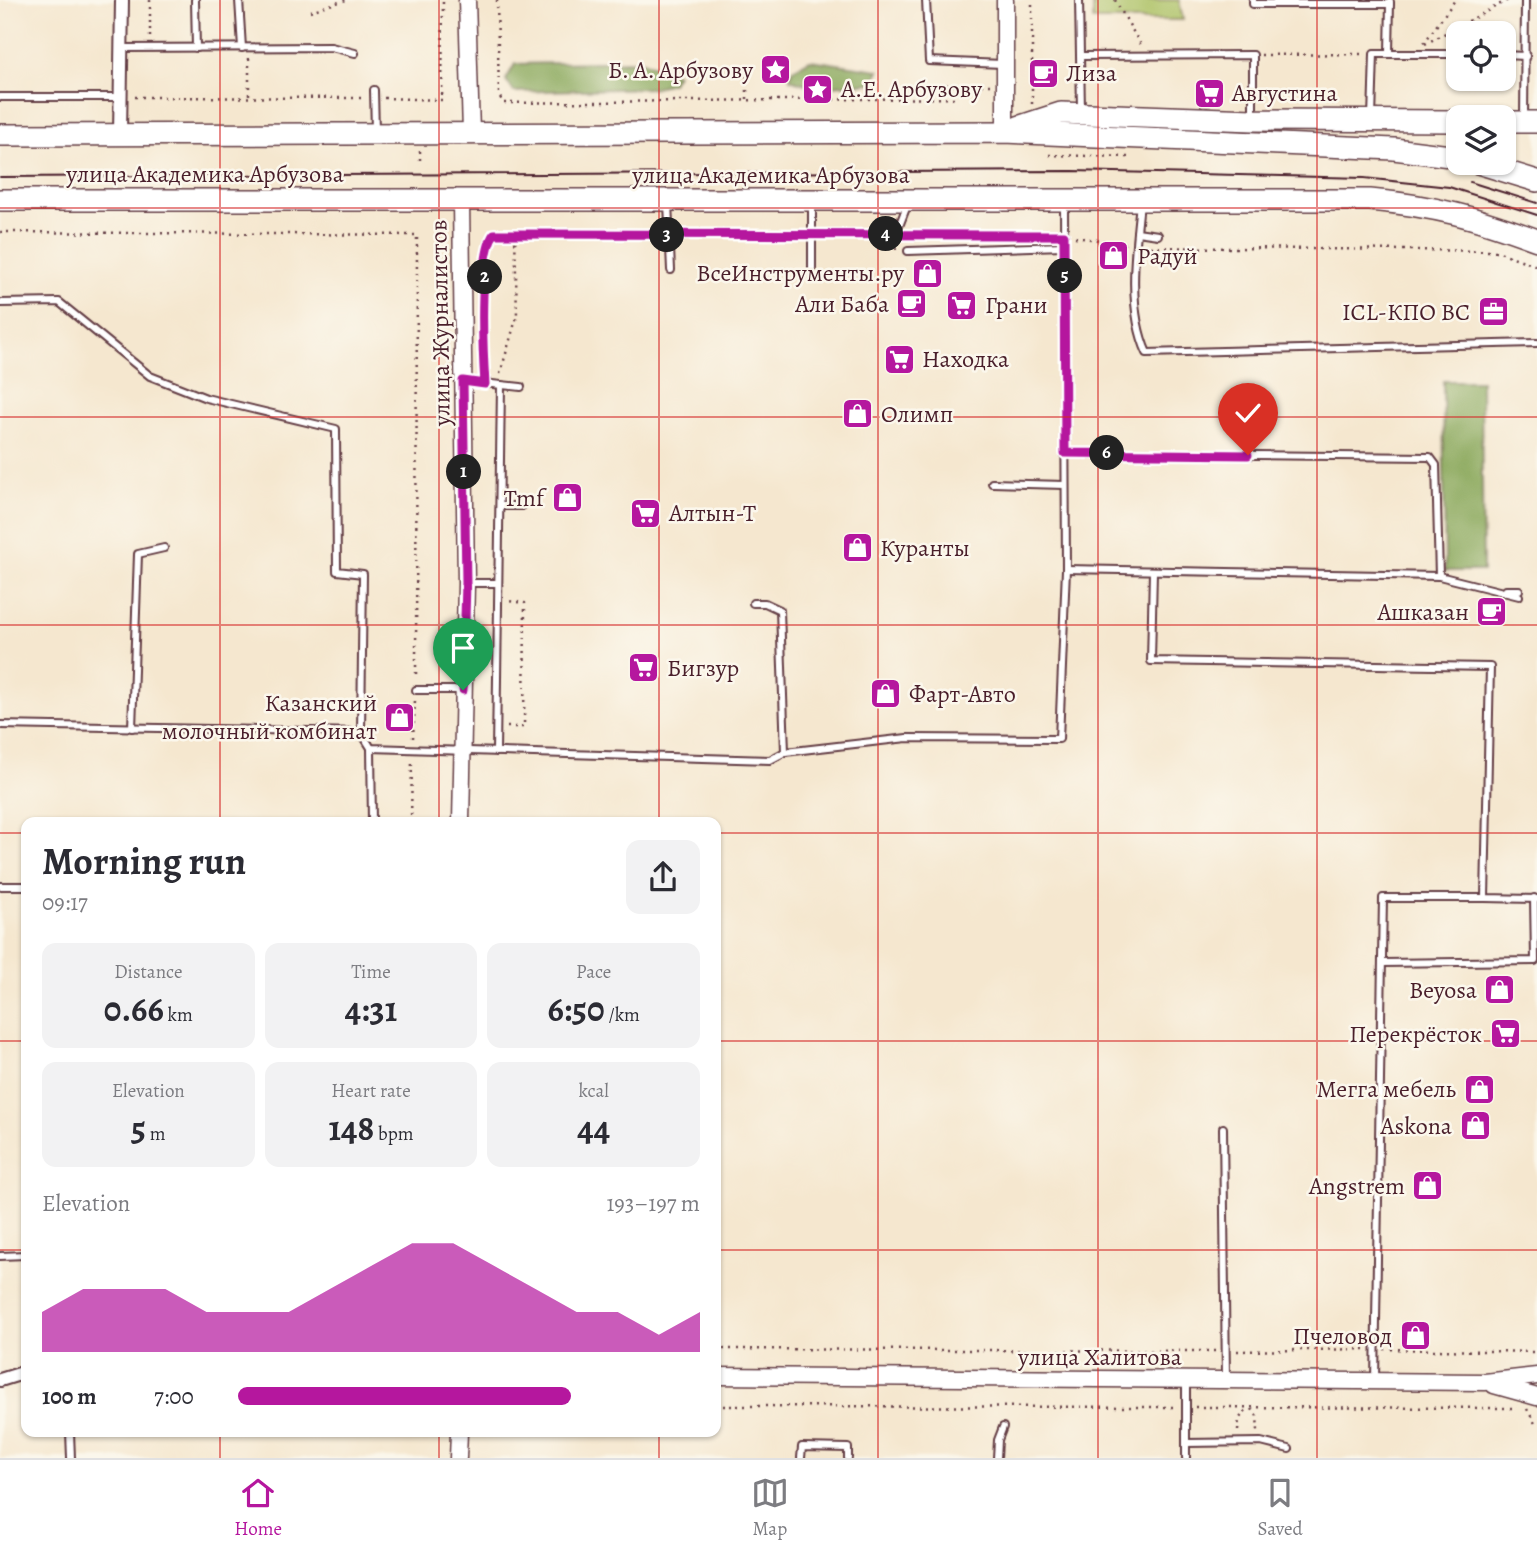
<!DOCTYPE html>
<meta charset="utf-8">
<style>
body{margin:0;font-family:Alegreya,serif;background:#f2f2f3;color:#2b2b33;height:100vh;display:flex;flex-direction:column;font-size:26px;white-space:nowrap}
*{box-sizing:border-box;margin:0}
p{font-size:23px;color:#7c7c81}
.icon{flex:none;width:38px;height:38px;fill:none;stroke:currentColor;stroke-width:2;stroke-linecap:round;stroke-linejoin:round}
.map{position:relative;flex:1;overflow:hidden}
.side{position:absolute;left:21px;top:817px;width:700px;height:620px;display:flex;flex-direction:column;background:#fff;border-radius:14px;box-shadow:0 2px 5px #0004}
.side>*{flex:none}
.fabs{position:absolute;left:1446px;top:21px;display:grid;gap:14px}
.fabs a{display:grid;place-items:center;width:70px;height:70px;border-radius:14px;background:#fff;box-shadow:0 2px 5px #0004;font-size:35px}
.pin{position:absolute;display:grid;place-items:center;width:60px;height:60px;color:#fff;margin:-72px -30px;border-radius:50% 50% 50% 0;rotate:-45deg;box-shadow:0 0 7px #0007}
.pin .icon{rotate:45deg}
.km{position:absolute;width:35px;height:35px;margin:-18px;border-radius:50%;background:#222;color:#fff;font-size:19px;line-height:35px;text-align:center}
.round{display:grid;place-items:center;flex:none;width:74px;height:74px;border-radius:14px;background:#f2f2f3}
.summary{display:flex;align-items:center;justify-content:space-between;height:119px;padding:0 21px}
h1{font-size:38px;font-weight:700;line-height:52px}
.figures{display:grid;grid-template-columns:repeat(3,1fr);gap:10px;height:119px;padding:7px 21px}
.figures div{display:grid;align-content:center;border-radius:14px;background:#f2f2f3;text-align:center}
.figures b{font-size:35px;font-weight:700}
.figures small{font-size:19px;font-weight:400}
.figures p{font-size:19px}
.chart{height:196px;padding:14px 21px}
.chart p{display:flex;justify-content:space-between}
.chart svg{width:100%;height:126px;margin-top:7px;fill:#b5179e;opacity:.7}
ul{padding:0 21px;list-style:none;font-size:23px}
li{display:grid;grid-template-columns:112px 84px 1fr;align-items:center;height:52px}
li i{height:18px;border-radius:9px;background:#b5179e}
.tab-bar{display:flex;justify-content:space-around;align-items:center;height:98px;border-top:2px solid #e1e1e2;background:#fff;font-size:19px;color:#7c7c81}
.tab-bar a{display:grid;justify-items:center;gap:4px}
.tab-bar .selected{color:#b5179e}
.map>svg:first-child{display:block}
.green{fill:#aec267;stroke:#7c7049;stroke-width:2}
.forest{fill:#8aa85c;stroke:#6a6444;stroke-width:2}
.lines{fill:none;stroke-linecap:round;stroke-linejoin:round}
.service-casing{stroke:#643d44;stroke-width:10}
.minor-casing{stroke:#643d44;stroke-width:16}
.tertiary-casing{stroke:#643d44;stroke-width:19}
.primary-casing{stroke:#643d44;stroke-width:24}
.path{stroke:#643d44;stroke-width:2.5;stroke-dasharray:2 5;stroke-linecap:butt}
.service{stroke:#fff;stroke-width:6}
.minor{stroke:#fff;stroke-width:12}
.tertiary{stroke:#fff;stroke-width:16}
.primary{stroke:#fff;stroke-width:21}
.tram{stroke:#4a1f2b;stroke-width:2}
.route-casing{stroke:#fff;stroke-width:14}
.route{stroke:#b5179e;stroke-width:9}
.grid{fill:none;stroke:#d62828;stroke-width:2;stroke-opacity:0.55}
.labels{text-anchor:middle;stroke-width:5;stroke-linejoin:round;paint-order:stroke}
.poi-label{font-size:24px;fill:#4a1f2b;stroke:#fbf7ec;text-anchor:end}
.street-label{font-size:24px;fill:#4a1f2b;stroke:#fbf7ec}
</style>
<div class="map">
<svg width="1537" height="1458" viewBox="0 0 1537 1458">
<rect width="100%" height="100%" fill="#fbf7ec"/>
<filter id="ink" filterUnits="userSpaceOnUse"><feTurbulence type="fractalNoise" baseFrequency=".0143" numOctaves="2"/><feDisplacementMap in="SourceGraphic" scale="14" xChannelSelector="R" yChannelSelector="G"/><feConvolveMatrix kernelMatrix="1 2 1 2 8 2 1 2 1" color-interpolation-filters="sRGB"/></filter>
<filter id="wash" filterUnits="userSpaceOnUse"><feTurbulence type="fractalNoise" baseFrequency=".00686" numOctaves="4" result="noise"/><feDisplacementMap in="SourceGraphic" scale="28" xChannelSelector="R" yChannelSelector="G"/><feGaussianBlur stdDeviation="1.57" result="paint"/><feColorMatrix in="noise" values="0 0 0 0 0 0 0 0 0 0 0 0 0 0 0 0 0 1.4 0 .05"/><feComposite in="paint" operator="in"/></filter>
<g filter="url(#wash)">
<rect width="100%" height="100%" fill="#f5e7cf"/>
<polygon class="green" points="1093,0 1179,0 1183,20 1093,20"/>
<g class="forest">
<polygon points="810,60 879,70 874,83 814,87 790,79 792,70"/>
<polygon points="642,61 677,74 672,83 652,88 514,92 506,80 515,64"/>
<polygon points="1443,381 1481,381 1483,571 1445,571"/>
</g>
</g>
<g filter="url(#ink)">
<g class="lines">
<defs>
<g id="service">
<polyline points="195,0 196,48"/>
<polyline points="239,0 242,48"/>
<polyline points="926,0 929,61 1003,64"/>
<polyline points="1079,0 1081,110"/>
<polyline points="1253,0 1253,4 1390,4"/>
<polyline points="121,48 331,47 355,53"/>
<polyline points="1389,53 1390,2"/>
<polyline points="1503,55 1526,56"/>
<polyline points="1081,56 1253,55 1253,116"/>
<polyline points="374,90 375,131"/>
<polyline points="0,97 120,97"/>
<polyline points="1372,118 1374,54 1458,54"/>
<polyline points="1524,120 1525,0"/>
<polyline points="668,202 671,270"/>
<path d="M1140,203C1135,250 1127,309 1147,353L1537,343"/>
<polyline points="812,204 812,269"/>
<polyline points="1137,232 1158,235"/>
<polyline points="896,234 908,203"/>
<polyline points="908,251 1064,246"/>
<polyline points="0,303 59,302 150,376 206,398 336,429 337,571 363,574 361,732 371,748 770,760 785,752 907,738 1059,739 1066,569 1064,205"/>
<polyline points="464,381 521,387"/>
<polyline points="1065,453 1430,457 1436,465 1439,576"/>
<polyline points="992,483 1065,485"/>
<polyline points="501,506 522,506"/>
<polyline points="1066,569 1439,576 1519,596"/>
<polyline points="1153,571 1151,661 1490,667 1485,898 1537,899"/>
<polyline points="468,583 498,583"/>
<polyline points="1506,590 1519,590"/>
<polyline points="753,603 765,603 780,610 785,752"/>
<polyline points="416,690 463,690"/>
<polyline points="0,725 361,732"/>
<polyline points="132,728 138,554 164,548"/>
<polyline points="371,748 372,822"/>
<polyline points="496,752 501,385"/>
<polyline points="0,886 26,886"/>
<polyline points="1383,963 1535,961 1534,898"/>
<polyline points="1223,1128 1226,1378"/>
<polyline points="0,1256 26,1255"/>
<polyline points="1375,1381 1383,898 1485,898"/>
<polyline points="70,1432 71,1458"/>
<polyline points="1186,1443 1261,1442 1289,1449"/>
<polyline points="801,1458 802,1447 848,1448 848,1458"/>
<polyline points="997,1458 998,1440 1003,1427"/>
<polyline points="1186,1458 1186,1380"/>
</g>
<g id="minor">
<polyline points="120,134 122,0"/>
<polyline points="0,1380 26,1372"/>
</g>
<g id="tertiary">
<polyline points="467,0 471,132"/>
<polyline points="1005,132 1005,0"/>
<polyline points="461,201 466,583 461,822"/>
<polyline points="716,1376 1485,1382 1537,1376"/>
<polyline points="1494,1385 1537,1397"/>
<polyline points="458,1458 459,1432"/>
</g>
<g id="primary">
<polyline points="1503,122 1537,122"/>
<polyline points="1018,127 1061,113 1253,120 1458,121"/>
<polyline points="0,135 1005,132 1394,149 1458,157"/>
<polyline points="1478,163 1537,181"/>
<path d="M0,200H1370C1435,206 1475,217 1537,240"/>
</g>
</defs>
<use href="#service" class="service-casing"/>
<use href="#minor" class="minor-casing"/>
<use href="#tertiary" class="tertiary-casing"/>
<use href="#primary" class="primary-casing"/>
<g class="path">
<polyline points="150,0 150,37"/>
<polyline points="497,0 499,95 503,103 959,98"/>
<polyline points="1115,0 1142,47"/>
<polyline points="310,11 346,0"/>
<polyline points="1424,43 1455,0"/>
<polyline points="1425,44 1508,0"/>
<polyline points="1261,55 1363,54"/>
<polyline points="249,58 249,97"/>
<polyline points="747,69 747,100"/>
<polyline points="946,85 991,85"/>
<polyline points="135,97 363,98"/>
<polyline points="384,98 442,100 443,0"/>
<polyline points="1032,104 1032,0"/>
<polyline points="1470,110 1488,111"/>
<polyline points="420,151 420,161"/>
<polyline points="1049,155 1130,157"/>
<polyline points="0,232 417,235 416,679"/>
<polyline points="823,234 886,234"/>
<polyline points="907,234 1026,235"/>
<polyline points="680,235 802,234"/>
<polyline points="1075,237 1127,244"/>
<polyline points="1144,247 1497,251 1537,266"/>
<polyline points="888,248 899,249"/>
<polyline points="500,374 517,316 515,234"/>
<path d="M484,375C482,347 479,253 494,234L659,235"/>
<polyline points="507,727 524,727 525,603 509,601"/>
<polyline points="413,738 415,700"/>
<polyline points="411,822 412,759"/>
<polyline points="716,1349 1216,1351"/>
<polyline points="1384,1349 1537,1352"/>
<polyline points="1237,1351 1367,1349"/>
<polyline points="716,1406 1174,1407"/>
<polyline points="1195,1407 1517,1408"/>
<polyline points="1252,1409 1257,1416 1258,1431"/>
<polyline points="1527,1409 1537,1427"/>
<polyline points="1238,1431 1239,1419 1247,1409"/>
</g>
<use href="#service" class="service"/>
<use href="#minor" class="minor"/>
<use href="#tertiary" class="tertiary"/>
<use href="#primary" class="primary"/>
<g class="tram">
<polyline points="0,177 1073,171 1364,178 1449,187 1537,215"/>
<polyline points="1470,182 1537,203"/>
</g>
</g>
</g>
<g class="lines" filter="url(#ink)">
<defs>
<path id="route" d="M463,690L466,583L463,381L485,384C483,354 478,255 494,234L1064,235L1065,453L1248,455"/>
</defs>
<use href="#route" class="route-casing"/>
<use href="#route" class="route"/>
</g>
<path class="grid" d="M220,0V822M439,0V822M659,0V822M878,0V1458M1098,0V1458M1317,0V1458M0,208H1537M0,417H1537M0,625H1537M0,833H26M716,833H1537M0,1041H26M716,1041H1537M0,1250H26M716,1250H1537M220,1432V1458M439,1432V1458M659,1432V1458"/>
<defs>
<symbol id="sight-square" viewBox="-11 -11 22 22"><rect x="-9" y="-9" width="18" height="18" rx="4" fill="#b5179e" stroke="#fbf7ec"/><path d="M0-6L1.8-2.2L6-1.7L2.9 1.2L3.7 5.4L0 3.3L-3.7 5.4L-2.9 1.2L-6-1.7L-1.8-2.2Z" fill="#fff"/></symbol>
<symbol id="cafe-square" viewBox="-11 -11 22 22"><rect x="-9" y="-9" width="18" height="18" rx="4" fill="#b5179e" stroke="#fbf7ec"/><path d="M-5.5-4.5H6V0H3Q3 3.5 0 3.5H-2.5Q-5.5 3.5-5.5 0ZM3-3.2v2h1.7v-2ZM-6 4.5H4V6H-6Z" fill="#fff"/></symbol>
<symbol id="supermarket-square" viewBox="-11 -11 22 22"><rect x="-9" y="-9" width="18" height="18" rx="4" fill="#b5179e" stroke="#fbf7ec"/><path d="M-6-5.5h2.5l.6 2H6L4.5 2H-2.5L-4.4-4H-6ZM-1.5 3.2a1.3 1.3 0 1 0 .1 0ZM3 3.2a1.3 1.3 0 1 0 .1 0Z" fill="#fff"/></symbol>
<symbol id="shop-square" viewBox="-11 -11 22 22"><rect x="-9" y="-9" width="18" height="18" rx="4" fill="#b5179e" stroke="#fbf7ec"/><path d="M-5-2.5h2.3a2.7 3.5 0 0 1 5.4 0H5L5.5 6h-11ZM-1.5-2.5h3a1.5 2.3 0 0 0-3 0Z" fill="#fff"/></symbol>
<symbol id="office-square" viewBox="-11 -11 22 22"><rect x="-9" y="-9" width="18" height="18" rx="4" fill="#b5179e" stroke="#fbf7ec"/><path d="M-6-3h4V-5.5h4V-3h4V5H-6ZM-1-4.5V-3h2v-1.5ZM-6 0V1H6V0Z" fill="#fff"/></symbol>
</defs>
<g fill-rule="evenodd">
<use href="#sight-square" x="758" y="52" width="35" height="35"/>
<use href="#cafe-square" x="1026" y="56" width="35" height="35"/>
<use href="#sight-square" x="800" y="72" width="35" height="35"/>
<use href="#supermarket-square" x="1192" y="76" width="35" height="35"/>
<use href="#shop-square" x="1096" y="238" width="35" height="35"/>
<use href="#shop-square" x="910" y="256" width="35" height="35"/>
<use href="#cafe-square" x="894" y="286" width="35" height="35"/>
<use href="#supermarket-square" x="944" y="288" width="35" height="35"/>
<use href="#office-square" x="1476" y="294" width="35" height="35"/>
<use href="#supermarket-square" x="882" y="342" width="35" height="35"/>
<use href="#shop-square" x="840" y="396" width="35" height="35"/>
<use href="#shop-square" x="550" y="480" width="35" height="35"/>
<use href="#supermarket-square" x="628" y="496" width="35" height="35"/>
<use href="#shop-square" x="840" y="530" width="35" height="35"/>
<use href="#cafe-square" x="1474" y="594" width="35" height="35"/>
<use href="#supermarket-square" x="626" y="650" width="35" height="35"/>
<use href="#shop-square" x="868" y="676" width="35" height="35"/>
<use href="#shop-square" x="382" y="700" width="35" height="35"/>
<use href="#shop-square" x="1482" y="972" width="35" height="35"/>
<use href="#supermarket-square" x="1488" y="1016" width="35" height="35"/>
<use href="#shop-square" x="1462" y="1072" width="35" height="35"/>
<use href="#shop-square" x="1458" y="1108" width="35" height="35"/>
<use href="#shop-square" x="1410" y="1168" width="35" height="35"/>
<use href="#shop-square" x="1398" y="1318" width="35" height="35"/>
</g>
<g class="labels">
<g class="poi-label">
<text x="753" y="78">Б. А. Арбузову</text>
<text x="1066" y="81" text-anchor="start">Лиза</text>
<text x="841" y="97" text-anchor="start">А.Е. Арбузову</text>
<text x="1232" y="101" text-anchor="start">Августина</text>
<text x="1137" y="264" text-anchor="start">Радуй</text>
<text x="904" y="281">ВсеИнструменты.ру</text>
<text x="889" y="312">Али Баба</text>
<text x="985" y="313" text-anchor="start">Грани</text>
<text x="1470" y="320">ICL-КПО ВС</text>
<text x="922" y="367" text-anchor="start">Находка</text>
<text x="881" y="422" text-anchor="start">Олимп</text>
<text x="544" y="506">Tmf</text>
<text x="669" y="521" text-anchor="start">Алтын-Т</text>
<text x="880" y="556" text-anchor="start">Куранты</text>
<text x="1469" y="620">Ашказан</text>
<text x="667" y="676" text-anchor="start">Бигзур</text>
<text x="909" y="702" text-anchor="start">Фарт-Авто</text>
<text x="377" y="711">Казанский<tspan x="377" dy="28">молочный комбинат</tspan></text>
<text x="1477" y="998">Beyosa</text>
<text x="1482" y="1042">Перекрёсток</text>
<text x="1456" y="1097">Мегга мебель</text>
<text x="1452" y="1134">Askona</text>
<text x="1405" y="1194">Angstrem</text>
<text x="1392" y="1344">Пчеловод</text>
</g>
<g class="street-label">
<text x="205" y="182">улица Академика Арбузова</text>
<text x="771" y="183">улица Академика Арбузова</text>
<text transform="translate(440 323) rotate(-91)" y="8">улица Журналистов</text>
<text x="1100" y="1365">улица Халитова</text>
</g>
</g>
</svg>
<div class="fabs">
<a><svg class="icon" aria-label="locate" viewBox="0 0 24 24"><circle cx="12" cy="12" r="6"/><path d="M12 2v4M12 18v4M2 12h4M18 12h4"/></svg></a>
<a><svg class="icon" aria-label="layers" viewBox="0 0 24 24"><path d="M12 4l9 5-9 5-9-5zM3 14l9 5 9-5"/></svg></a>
</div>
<div class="pin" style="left:463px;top:690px;background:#1e9e55"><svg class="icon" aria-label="arrive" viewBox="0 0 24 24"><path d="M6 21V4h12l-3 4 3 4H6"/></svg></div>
<div class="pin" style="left:1248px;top:455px;background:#d93025"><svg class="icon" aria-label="check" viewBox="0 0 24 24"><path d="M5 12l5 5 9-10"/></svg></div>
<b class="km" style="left:464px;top:472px">1</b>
<b class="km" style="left:485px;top:277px">2</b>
<b class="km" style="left:667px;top:235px">3</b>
<b class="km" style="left:886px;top:234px">4</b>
<b class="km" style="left:1065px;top:276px">5</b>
<b class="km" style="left:1107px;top:453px">6</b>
<section class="side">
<div class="summary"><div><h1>Morning run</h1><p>09:17</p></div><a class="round"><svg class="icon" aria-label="share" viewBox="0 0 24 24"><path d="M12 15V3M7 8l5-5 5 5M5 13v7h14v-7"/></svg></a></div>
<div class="figures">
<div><p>Distance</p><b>0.66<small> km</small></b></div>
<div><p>Time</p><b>4:31</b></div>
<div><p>Pace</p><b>6:50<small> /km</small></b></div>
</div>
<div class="figures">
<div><p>Elevation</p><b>5<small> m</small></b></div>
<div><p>Heart rate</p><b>148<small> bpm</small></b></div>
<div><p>kcal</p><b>44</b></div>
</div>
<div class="chart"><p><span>Elevation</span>193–197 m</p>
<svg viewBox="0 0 160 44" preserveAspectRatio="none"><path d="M0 44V30L10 22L20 22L30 22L40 30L50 30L60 30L70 22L80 14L90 6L100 6L110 14L120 22L130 30L140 30L150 38L160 30V44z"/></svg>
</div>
<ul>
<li><b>100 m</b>7:00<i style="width:72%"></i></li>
</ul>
</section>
</div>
<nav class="tab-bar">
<a class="selected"><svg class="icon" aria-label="home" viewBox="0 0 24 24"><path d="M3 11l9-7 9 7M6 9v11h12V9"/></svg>Home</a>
<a><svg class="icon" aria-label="map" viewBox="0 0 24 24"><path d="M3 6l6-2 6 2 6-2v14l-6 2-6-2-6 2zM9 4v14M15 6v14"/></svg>Map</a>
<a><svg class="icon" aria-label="saved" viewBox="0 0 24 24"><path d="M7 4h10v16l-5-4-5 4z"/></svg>Saved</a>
</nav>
